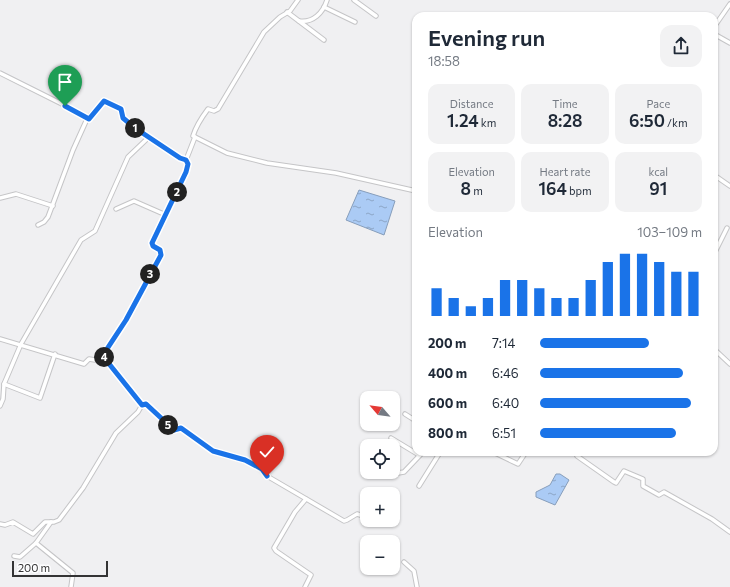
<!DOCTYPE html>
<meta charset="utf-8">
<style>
body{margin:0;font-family:Commissioner,sans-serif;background:#f2f2f3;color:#1f2937;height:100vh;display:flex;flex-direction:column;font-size:15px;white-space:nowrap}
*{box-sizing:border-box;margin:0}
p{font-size:13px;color:#747a83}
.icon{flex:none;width:22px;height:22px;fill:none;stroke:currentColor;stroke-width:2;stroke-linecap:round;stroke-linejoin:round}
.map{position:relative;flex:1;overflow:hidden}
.details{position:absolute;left:412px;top:12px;width:306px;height:444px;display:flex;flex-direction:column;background:#fff;border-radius:12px;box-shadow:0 1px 3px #0004}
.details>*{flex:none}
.needle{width:26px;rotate:298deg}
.buttons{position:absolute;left:360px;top:391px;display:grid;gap:8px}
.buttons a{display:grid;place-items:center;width:40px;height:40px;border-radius:8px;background:#fff;box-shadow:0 1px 3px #0004;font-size:20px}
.scale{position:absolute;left:12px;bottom:10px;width:96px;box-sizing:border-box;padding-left:4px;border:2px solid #343435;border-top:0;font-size:11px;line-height:14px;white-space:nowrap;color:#343435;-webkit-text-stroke:3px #fefeff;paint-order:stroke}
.pin{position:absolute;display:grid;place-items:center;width:34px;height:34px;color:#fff;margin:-41px -17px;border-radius:50% 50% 50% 0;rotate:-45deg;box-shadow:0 0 4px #0007}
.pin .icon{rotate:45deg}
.km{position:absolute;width:20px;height:20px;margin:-10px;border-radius:50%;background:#222;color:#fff;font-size:11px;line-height:20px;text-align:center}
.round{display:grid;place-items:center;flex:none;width:42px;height:42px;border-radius:12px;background:#f2f2f3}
.summary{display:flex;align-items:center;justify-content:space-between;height:68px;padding:0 16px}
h1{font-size:22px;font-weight:600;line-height:30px}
.figures{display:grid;grid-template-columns:repeat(3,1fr);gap:6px;height:68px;padding:4px 16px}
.figures div{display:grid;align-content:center;border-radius:10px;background:#f2f2f3;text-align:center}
.figures b{font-size:17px;font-weight:600}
.figures small{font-size:11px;font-weight:400}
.figures p{font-size:11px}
.chart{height:112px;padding:8px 16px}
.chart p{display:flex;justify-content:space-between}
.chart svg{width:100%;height:72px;margin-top:4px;stroke:#1a73e8;stroke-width:6}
ul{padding:0 16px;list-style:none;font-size:13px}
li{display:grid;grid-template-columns:64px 48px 1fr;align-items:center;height:30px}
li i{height:10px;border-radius:5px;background:#1a73e8}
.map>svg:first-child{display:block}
.water{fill:url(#water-ripples);stroke:#879ebb}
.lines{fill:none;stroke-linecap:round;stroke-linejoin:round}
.street-casing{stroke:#c5c5c7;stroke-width:5.5}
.street{stroke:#fff;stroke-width:3.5}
.route-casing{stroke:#fff;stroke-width:8}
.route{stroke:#1a73e8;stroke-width:5}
</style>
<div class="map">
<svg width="730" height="587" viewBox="0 0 730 587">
<defs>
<pattern id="water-ripples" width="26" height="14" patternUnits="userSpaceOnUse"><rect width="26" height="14" fill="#abcbf5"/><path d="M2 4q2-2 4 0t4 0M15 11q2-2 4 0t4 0" fill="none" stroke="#8ca6c7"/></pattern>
</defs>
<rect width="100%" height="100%" fill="#f0f0f2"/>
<g class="water">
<polygon points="359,190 395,201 384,235 346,220"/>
<polygon points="556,474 560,474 569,480 555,505 536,497 536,492 550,485"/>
</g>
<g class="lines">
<defs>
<g id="street">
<polyline points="354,0 376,16"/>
<polyline points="324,7 355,22"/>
<polyline points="287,12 324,40"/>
<path d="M299,21C313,23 323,13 327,0"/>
<polyline points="714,27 730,4"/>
<polyline points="714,34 730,43"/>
<path d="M0,73L60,103L87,119L104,101L121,109L123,117L135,128L180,158L186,160L195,137L193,136C196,126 202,117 208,109L214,111L218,109L264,32L280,17L290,11L298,0"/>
<polyline points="195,137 227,153 267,163 336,173 416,191"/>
<polyline points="186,160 188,164 186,172 152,243 153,246 160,250 161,255 126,320 105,352 104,355 105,360 142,405 146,404 174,430 181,428 213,451 245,460 262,469 267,476 344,521 347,520 357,514 367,517"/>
<polyline points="714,175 730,186"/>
<polyline points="0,198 16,194 53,206"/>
<polyline points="116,209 134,201 166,215"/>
<polyline points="38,225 44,222 48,217 73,150 87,119"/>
<polyline points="714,254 727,228"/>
<polyline points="0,339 84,364 89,359 95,360 104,355"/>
<polyline points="714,349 730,364"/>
<polyline points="4,384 40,398 55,354"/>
<polyline points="0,406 3,399 4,384 21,344 81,240 95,231 128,157 149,137"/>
<polyline points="405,414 416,421"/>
<polyline points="391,438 419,455"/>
<polyline points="435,452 439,454 445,452"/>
<polyline points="493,452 518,464 526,452"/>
<polyline points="577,456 614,482 616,483 624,471 643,479 643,486 659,495 664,492 712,519 730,532"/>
<polyline points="386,475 404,472 423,452"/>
<polyline points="419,486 439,454"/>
<polyline points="382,494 383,492"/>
<polyline points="51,522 36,543 73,573 71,587"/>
<polyline points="0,524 5,525 13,522 33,534 45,522 54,522 59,520 83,488 116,433 138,412 142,405"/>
<polyline points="14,556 20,557 36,543"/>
<polyline points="404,562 414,571 417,587"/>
<polyline points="305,587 311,575 276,551 274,548 295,512 306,499"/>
</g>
</defs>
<use href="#street" class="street-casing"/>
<use href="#street" class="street"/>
</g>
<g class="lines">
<defs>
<polyline id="route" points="65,106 89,119 104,101 121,109 123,118 135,128 180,158 186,160 188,164 186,172 152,243 153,246 160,250 161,255 126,320 105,352 104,355 106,360 142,405 146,404 174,430 181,428 213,451 245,460 262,469 267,476"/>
</defs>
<use href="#route" class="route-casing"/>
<use href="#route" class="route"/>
</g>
</svg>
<div class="buttons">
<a><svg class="needle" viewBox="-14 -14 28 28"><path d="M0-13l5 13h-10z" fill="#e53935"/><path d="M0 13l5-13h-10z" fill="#747a83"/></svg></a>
<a><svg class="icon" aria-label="locate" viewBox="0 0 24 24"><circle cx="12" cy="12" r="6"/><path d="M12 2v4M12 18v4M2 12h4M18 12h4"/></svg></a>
<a>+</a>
<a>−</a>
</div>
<div class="scale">200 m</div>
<div class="pin" style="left:65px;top:106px;background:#1e9e55"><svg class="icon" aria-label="arrive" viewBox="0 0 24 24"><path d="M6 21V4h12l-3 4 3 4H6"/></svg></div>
<div class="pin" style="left:267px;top:476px;background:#d93025"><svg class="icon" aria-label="check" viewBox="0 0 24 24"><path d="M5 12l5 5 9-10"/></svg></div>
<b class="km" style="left:135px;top:128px">1</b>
<b class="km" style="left:177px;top:192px">2</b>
<b class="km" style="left:150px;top:274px">3</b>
<b class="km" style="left:104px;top:357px">4</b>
<b class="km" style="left:168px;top:425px">5</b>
<section class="details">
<div class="summary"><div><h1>Evening run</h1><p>18:58</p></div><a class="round"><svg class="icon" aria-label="share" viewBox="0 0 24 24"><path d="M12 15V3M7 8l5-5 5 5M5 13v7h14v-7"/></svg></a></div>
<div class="figures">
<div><p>Distance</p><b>1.24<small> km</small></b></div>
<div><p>Time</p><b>8:28</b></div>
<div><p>Pace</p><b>6:50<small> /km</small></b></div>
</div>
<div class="figures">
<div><p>Elevation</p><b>8<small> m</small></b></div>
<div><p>Heart rate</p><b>164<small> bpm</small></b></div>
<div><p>kcal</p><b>91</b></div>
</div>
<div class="chart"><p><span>Elevation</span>103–109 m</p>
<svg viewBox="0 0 160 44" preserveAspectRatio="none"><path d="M5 44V27M15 44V33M25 44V38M35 44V33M45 44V22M55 44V22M65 44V27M75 44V33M85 44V33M95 44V22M105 44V11M115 44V6M125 44V6M135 44V11M145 44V17M155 44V17"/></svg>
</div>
<ul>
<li><b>200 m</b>7:14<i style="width:67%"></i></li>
<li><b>400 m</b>6:46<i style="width:88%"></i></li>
<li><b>600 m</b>6:40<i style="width:93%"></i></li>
<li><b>800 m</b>6:51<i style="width:84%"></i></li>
</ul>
</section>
</div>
